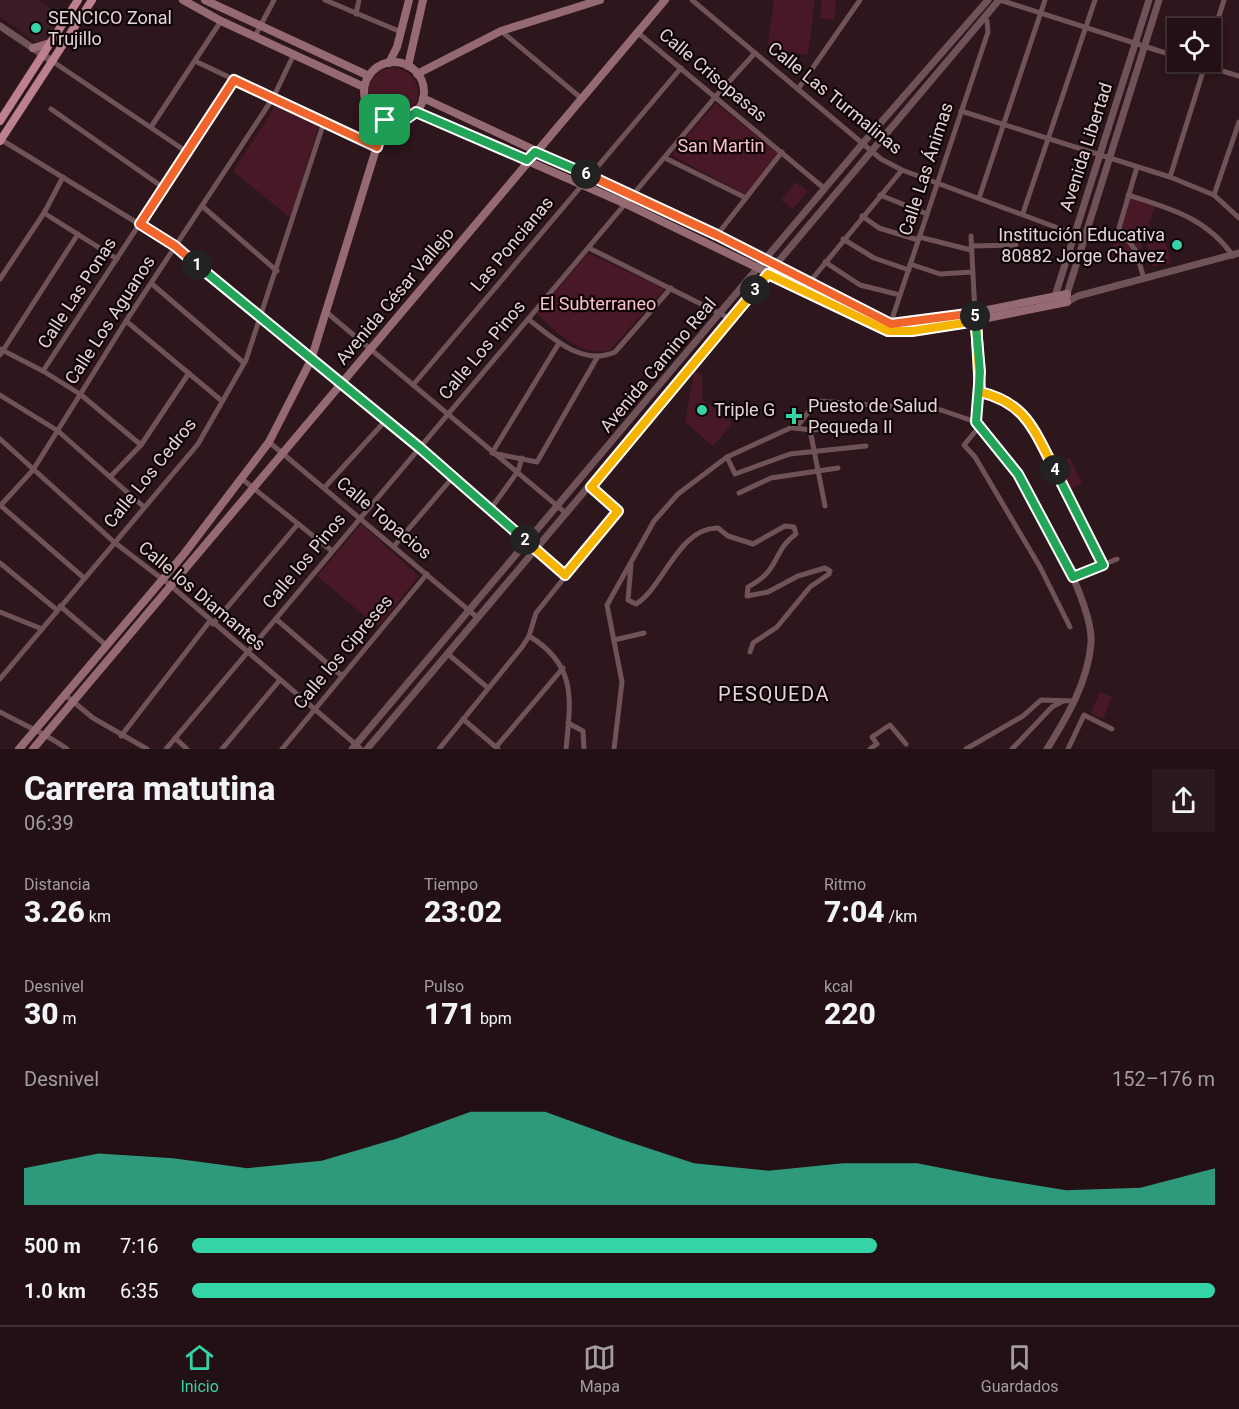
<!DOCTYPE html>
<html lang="es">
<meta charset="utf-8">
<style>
body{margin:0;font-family:Roboto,sans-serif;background:#2a191e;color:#f1f3f6;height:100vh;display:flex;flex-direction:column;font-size:22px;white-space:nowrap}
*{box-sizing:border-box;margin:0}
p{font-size:20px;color:#a29da0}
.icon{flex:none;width:33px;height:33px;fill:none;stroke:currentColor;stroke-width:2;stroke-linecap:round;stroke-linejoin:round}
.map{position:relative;height:749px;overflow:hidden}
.drawer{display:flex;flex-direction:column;background:#221015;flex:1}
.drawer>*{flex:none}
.tools{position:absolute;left:1167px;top:18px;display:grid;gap:12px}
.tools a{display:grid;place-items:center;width:54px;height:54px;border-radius:0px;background:#221015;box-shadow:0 3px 9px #0003,0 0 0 2px #3f3034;font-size:30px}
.pin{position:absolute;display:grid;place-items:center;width:51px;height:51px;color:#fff;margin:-26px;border-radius:12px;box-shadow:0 3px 9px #0006}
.km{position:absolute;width:30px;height:30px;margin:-15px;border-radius:50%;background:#222;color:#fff;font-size:16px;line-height:30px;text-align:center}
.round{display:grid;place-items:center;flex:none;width:63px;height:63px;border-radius:0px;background:#2a191e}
.overview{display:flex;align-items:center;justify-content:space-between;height:102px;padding:0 24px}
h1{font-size:33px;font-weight:800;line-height:45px}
.figures{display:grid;grid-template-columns:repeat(3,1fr);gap:9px;height:102px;padding:6px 24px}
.figures div{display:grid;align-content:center}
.figures b{font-size:30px;font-weight:800}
.figures small{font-size:16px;font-weight:400}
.figures p{font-size:16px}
.chart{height:168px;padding:12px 24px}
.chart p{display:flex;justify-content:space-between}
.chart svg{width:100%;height:108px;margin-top:6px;fill:#35d4a7;opacity:.7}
ul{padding:0 24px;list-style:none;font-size:20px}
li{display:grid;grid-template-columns:96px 72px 1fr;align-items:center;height:45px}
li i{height:15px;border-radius:8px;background:#35d4a7}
.tabs{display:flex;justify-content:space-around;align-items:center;height:84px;border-top:2px solid #3f3034;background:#221015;font-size:16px;color:#a29da0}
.tabs a{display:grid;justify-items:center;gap:3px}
.tabs .active{color:#35d4a7}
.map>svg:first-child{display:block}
.built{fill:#3b1c24}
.green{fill:#481827}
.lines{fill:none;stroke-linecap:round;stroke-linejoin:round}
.minor{stroke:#705359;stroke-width:5}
.tertiary{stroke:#705359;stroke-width:7}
.secondary{stroke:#966a73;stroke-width:8}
.primary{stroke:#bd808e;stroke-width:8}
.split-1-casing{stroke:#fff;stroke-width:12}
.split-2-casing{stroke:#fff;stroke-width:12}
.split-3-casing{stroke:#fff;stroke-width:12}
.split-4-casing{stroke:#fff;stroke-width:12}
.split-5-casing{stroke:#fff;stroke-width:12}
.split-6-casing{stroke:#fff;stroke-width:12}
.split-7-casing{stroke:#fff;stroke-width:12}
.split-1{stroke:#f0652b;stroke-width:8}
.split-2{stroke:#22a559;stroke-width:8}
.split-3{stroke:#f5b400;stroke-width:8}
.split-4{stroke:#f5b400;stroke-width:8}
.split-5{stroke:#22a559;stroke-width:8}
.split-6{stroke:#f0652b;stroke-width:8}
.split-7{stroke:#22a559;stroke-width:8}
.poi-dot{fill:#35d4a7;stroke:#0f0507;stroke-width:2}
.labels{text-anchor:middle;stroke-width:4.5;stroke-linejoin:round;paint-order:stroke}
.poi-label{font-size:18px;fill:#e5d3d7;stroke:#0f0507;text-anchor:start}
.street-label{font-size:18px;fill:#e5d3d7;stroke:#0f0507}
.park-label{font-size:18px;fill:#fac0cc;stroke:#0f0507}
.neighbourhood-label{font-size:20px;letter-spacing:1.5px;fill:#e5d3d7;stroke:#0f0507}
</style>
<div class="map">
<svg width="1239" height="749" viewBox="0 0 1239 749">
<rect width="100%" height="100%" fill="#2d161c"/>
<polygon class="built" points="0,0 37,0 63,16 50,39 36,42 0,17"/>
<g class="green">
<polygon points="774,0 815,0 808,55 767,49"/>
<polygon points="822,0 836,0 834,20 820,18"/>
<circle cx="393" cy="93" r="25"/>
<polygon points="277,103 319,125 290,218 233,171 273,110 273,106"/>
<polygon points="716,103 778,153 746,195 673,156 673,152"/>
<polygon points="796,182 808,191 793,209 781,200"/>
<polygon points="1130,197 1155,206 1140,252 1122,227"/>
<polygon points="1118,230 1134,251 1109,259"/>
<polygon points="1165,240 1171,263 1153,267 1147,244"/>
<path d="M588,253L665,289L609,351C579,356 557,333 537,314Z"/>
<polygon points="698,372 702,377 702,399 733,423 713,446 685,422 694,373"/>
<polygon points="1070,458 1082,483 1069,490 1056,465"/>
<polygon points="361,524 419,576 378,627 317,576"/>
<polygon points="1100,692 1112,697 1103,719 1091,713"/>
</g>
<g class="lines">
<g class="minor">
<polyline points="325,0 401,32"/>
<polyline points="692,0 881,159 902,170 1074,234"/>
<polyline points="1000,0 1178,57"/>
<polyline points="356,14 359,0"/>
<polyline points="501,31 581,98"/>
<polyline points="637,32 825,189"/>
<polyline points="255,36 274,0"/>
<polyline points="1210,45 1224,0"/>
<polyline points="52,61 187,152"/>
<polyline points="197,62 377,147"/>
<polyline points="1193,62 1239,76"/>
<polyline points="798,89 860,0"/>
<polyline points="51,109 164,188"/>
<polyline points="961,111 1170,177 1214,195 1239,218"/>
<polyline points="151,127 221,21"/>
<polyline points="0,139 175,246 420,448 565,575"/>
<polyline points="665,158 746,198"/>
<polyline points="1137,167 1119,228 1136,251 1144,279"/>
<polyline points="1170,177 1206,62"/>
<polyline points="880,195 927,214"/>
<path d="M1128,195C1169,208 1207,218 1233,256"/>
<polyline points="1214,195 1239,122"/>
<polyline points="979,198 1045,0"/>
<polyline points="202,206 277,271"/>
<polyline points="44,213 117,259"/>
<polyline points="1023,213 1095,0"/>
<polyline points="862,216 879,228 918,240"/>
<polyline points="717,235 782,152"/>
<polyline points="971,236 975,313"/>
<polyline points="919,237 971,250"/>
<polyline points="843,239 874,258 909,270"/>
<polyline points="971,246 1016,245"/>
<polyline points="589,248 731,319"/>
<polyline points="825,262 860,285 900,295"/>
<polyline points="910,264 940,274 972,272"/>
<polyline points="0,279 44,213 63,177"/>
<polyline points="152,284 244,363"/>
<polyline points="808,284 902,170"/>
<polyline points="325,311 567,514"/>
<path d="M528,319C552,337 582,367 615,352L671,288"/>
<polyline points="126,321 222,401"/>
<polyline points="890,325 988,32 987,21 984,17"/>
<polyline points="559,343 492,453 537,462 598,356"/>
<polyline points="0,349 43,371 80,394 141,445"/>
<polyline points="0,355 78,234"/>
<polyline points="43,371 234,80"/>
<polyline points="413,385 681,68"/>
<polyline points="980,392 1013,404 1027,419 1103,565"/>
<polyline points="0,395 58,431 144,507"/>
<polyline points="979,427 964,445 975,457 1040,567 1070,627"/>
<polyline points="793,428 812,430 875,424"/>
<polyline points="810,430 825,506"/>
<polyline points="0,439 114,542 170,585 361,749"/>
<polyline points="269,442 478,618"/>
<polyline points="727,457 735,474 790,454 866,446"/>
<polyline points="110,477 141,445 189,373"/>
<polyline points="242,479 332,551"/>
<polyline points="325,487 386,420"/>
<polyline points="739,493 771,478 838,468"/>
<polyline points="0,505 84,578"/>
<polyline points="0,506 33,470 126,321 273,98 294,54"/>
<polyline points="490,510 518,471 522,458"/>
<polyline points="394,546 453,477"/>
<polyline points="0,563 57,610"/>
<path d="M631,565L628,600L636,604C663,588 679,527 718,528L728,536L753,544L785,526L794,527L796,534C772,551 781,570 748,587L747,596L768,592L798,576L825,568L830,571L829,574L810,587L777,627L753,643L750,652"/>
<polyline points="1073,577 1117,559"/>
<polyline points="60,606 106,645"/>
<polyline points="0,612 42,629"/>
<polyline points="276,619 342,676"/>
<polyline points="213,624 298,524"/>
<path d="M529,636C577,665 571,699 566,749"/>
<polyline points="614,640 644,633"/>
<polyline points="448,654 488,688"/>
<polyline points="0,679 198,444 246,360 324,122"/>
<polyline points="64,694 93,718 147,749"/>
<path d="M0,712C23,725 46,733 67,749"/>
<polyline points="463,719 498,749"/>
<polyline points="568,723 583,731 584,749"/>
<polyline points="121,736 210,621"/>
<polyline points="175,738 187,749"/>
<polyline points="496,747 563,668"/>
<polyline points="166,749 716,96 755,53"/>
<polyline points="222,749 279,681"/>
<polyline points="282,749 427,574"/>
<polyline points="439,749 522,647 529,636 536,613 618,511 591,487"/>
<polyline points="614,749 622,682 607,605 654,521 678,494 727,457 799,424 817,401 941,410 976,422"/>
<polyline points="870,749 877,744 872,737 890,725 906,744"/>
<polyline points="966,749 1023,716 1041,700 1074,701"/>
<polyline points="1012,749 1052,707 1063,701"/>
<polyline points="1068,749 1084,715 1112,729"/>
</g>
<g class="tertiary">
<polyline points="1159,0 1067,294 1067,302 1078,296 1239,253"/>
<polyline points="0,26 52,61"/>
<polyline points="1057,304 1055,296 1149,0"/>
<path d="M976,317L980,372L976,422C988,439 1004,454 1016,472C1039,505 1094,606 1091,643C1088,682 1067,717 1047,749"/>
<polyline points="352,749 863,143 988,0"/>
<polyline points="367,749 999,0"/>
</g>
<g class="secondary">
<polyline points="183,0 221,21 364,87"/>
<polyline points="205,0 369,76"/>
<polyline points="33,48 50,43"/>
<circle cx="394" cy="92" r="30"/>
<polyline points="389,63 397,47 409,0"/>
<polyline points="408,66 423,0"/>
<polyline points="417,74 501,31 600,0"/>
<polyline points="423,98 701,228 891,324 947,318 1067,294"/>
<polyline points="416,112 626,204 888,331 948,326 1067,302"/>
<polyline points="19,749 184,554 269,442 311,360 385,120"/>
<polyline points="33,749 665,0"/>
</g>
<g class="primary">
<polyline points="0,121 78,0"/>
<polyline points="0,141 92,0"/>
</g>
</g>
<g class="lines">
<defs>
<polyline id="split-1" points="197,265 175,246 140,224 234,80 377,147 385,120"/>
<polyline id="split-2" points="197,265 420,448 525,540"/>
<polyline id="split-3" points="525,540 565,575 618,511 591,487 755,290"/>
<path id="split-4" d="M755,290L768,274L888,331H912L976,321L980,392C1027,403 1034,431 1055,470"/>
<polyline id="split-5" points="975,316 980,372 976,422 1018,474 1073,577 1103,565 1055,470"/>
<polyline id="split-6" points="586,174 717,235 891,324 975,313 975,316"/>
<polyline id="split-7" points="385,120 405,120 416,112 527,160 535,152 586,174"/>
</defs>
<use href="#split-1" class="split-1-casing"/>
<use href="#split-2" class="split-2-casing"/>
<use href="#split-3" class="split-3-casing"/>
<use href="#split-4" class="split-4-casing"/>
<use href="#split-5" class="split-5-casing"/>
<use href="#split-6" class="split-6-casing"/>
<use href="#split-7" class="split-7-casing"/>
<use href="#split-1" class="split-1"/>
<use href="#split-2" class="split-2"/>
<use href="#split-3" class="split-3"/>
<use href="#split-4" class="split-4"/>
<use href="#split-5" class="split-5"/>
<use href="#split-6" class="split-6"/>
<use href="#split-7" class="split-7"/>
</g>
<g class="poi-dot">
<circle cx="36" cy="28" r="6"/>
<circle cx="1177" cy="245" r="6"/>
<circle cx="702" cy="410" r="6"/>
<path d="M791 407h6v6h6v6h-6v6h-6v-6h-6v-6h6z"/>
</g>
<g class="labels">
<g class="poi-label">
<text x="48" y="24">SENCICO Zonal<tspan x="48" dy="21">Trujillo</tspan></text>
<text x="1165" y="241" text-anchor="end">Institución Educativa<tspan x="1165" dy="21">80882 Jorge Chavez</tspan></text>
<text x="808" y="412">Puesto de Salud<tspan x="808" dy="21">Pequeda II</tspan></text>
<text x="714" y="416">Triple G</text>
</g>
<g class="street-label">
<text transform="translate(713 75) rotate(40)" y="6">Calle Crisopasas</text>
<text transform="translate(835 98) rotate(39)" y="6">Calle Las Turmalinas</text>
<text transform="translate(1086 147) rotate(-72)" y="6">Avenida Libertad</text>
<text transform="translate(926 169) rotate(-72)" y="6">Calle Las Ánimas</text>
<text transform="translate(512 244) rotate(-50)" y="6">Las Poncianas</text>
<text transform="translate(77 293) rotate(-57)" y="6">Calle Las Ponas</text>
<text transform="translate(395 296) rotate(-50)" y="6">Avenida César Vallejo</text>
<text transform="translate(110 320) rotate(-57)" y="6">Calle Los Aguanos</text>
<text transform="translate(482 350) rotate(-50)" y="6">Calle Los Pinos</text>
<text transform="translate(658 365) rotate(-50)" y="6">Avenida Camino Real</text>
<text transform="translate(150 473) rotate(-51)" y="6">Calle Los Cedros</text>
<text transform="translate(384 518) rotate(40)" y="6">Calle Topacios</text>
<text transform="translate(304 561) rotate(-50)" y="6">Calle los Pinos</text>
<text transform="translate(202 596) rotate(40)" y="6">Calle los Diamantes</text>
<text transform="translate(343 652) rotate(-50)" y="6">Calle los Cipreses</text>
</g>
<g class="park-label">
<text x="721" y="152">San Martin</text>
<text x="598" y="310">El Subterraneo</text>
</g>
<g class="neighbourhood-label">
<text x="774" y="701">PESQUEDA</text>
</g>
</g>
</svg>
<div class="tools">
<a><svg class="icon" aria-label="locate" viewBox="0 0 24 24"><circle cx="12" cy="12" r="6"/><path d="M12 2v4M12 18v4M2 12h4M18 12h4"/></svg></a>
</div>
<div class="pin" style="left:385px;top:120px;background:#1e9e55"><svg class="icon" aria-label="arrive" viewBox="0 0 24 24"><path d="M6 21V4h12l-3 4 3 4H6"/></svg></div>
<b class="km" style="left:197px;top:265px">1</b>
<b class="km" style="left:525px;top:540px">2</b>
<b class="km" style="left:755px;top:290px">3</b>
<b class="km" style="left:1055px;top:470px">4</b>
<b class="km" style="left:975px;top:316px">5</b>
<b class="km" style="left:586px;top:174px">6</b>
</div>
<section class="drawer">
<div class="overview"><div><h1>Carrera matutina</h1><p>06:39</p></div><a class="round"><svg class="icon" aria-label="share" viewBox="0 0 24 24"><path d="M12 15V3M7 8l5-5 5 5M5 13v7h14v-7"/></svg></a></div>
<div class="figures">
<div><p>Distancia</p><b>3.26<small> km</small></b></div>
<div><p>Tiempo</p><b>23:02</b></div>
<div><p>Ritmo</p><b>7:04<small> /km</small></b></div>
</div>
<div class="figures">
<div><p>Desnivel</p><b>30<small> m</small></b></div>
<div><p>Pulso</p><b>171<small> bpm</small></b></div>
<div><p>kcal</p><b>220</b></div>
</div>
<div class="chart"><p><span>Desnivel</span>152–176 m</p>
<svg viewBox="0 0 160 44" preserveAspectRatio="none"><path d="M0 44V29L10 23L20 25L30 29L40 26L50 17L60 6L70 6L80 17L90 27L100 30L110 27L120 27L130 33L140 38L150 37L160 29V44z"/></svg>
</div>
<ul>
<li><b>500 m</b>7:16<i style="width:67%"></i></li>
<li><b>1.0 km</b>6:35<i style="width:100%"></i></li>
</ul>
</section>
<nav class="tabs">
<a class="active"><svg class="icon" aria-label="home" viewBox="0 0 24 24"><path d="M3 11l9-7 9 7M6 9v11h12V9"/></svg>Inicio</a>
<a><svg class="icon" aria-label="map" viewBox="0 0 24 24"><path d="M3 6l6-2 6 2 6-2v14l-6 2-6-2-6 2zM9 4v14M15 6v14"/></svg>Mapa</a>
<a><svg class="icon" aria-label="saved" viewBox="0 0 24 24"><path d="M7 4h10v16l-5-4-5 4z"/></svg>Guardados</a>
</nav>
